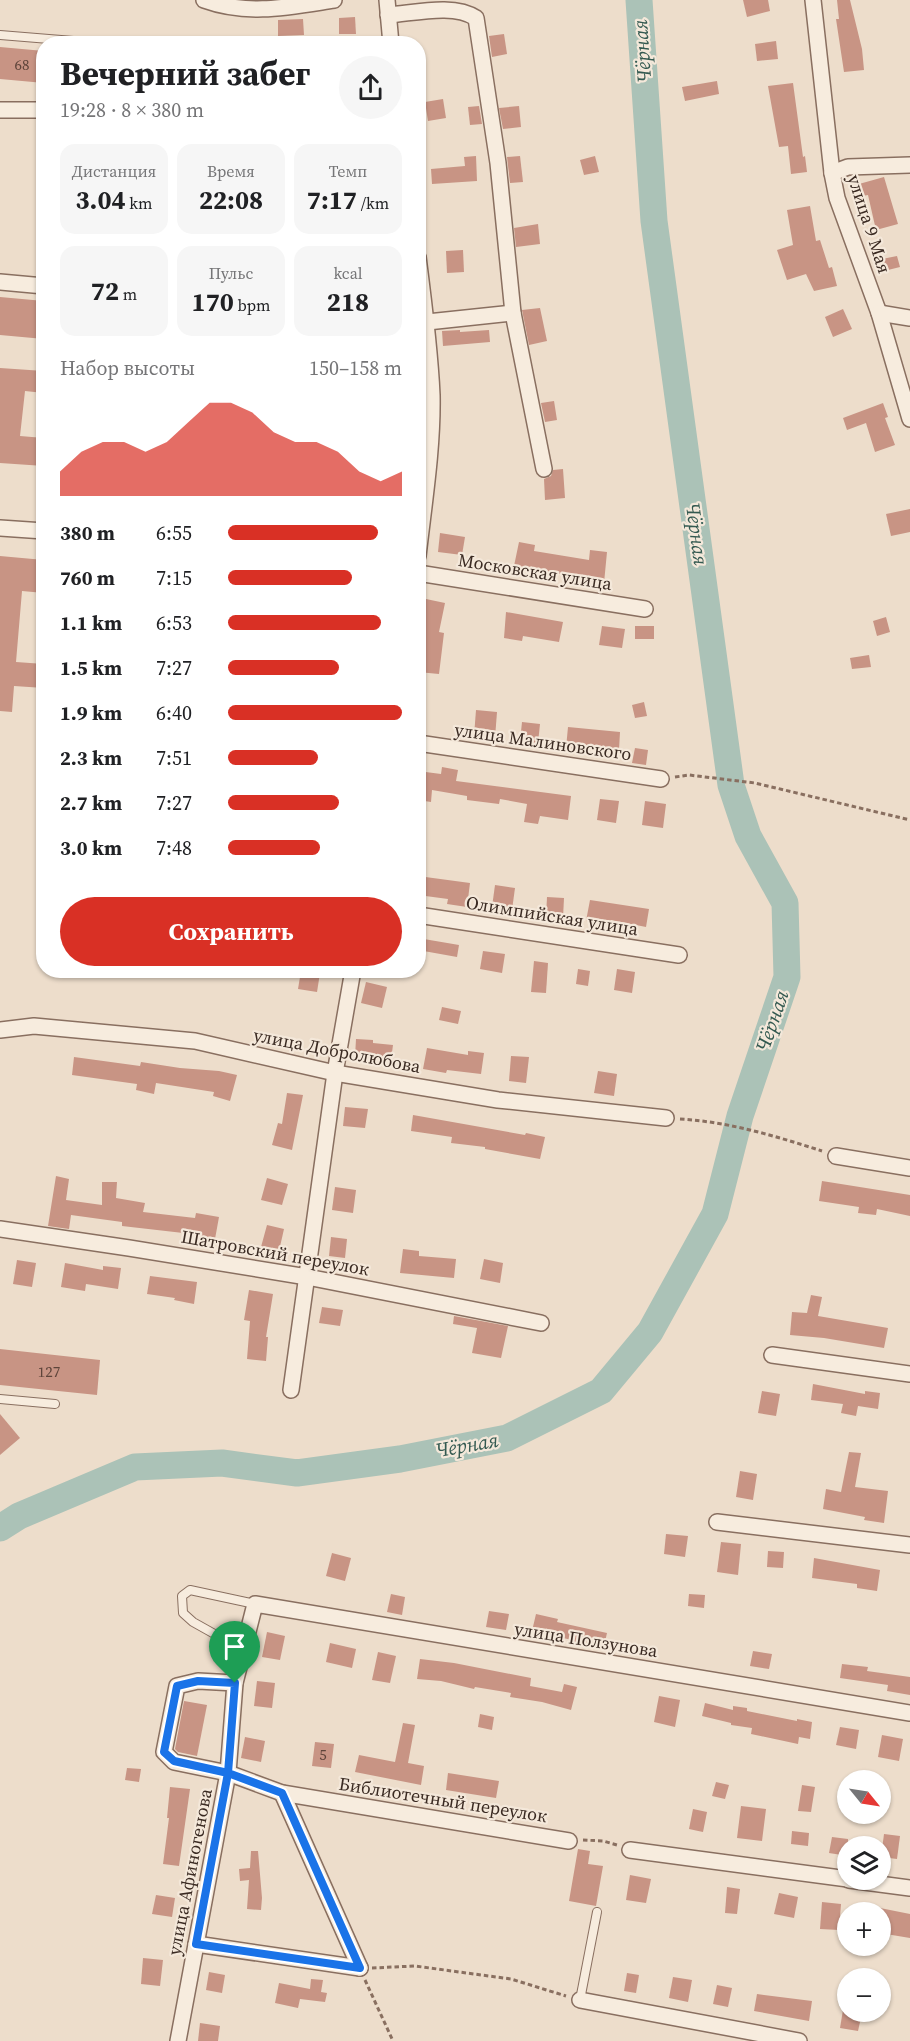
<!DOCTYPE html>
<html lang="ru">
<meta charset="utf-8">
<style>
body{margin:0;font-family:"Source Serif 4",serif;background:#f6f6f6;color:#202124;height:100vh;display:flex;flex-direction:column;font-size:22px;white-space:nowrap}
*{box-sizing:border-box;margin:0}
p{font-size:20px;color:#757577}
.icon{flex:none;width:33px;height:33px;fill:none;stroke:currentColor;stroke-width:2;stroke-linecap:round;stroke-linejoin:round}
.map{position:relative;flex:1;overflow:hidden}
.sheet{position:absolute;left:36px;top:36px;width:390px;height:942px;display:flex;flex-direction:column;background:#fff;border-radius:24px;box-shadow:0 2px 4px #0004}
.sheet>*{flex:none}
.needle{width:39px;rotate:120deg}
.fabs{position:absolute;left:837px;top:1770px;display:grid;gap:12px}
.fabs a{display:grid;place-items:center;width:54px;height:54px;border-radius:50%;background:#fff;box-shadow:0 2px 4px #0004;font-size:30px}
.pin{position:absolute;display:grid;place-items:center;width:51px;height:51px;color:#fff;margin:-62px -26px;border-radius:50% 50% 50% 0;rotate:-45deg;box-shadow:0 0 6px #0007}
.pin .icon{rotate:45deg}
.round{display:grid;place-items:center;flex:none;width:63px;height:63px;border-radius:32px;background:#f6f6f6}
.summary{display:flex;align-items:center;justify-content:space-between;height:102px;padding:0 24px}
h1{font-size:33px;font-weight:700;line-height:45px}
.figures{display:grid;grid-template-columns:repeat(3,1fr);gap:9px;height:102px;padding:6px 24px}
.figures div{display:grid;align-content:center;border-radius:15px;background:#f6f6f6;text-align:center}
.figures b{font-size:26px;font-weight:700}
.figures small{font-size:16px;font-weight:400}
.figures p{font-size:16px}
.chart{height:168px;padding:12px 24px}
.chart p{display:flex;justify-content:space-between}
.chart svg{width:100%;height:108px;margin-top:6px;fill:#d93025;opacity:.7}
.button{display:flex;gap:12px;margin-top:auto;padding:12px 24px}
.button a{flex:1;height:69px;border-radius:36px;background:#d93025;color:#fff;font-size:24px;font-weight:700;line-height:69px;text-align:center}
ul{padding:0 24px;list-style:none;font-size:20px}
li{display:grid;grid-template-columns:96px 72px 1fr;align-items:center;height:45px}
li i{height:15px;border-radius:8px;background:#d93025}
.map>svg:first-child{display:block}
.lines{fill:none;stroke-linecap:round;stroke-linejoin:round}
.river{stroke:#abc2b7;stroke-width:27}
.building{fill:#c89484}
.service-casing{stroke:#896f60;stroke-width:10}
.minor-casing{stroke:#896f60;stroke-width:18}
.path{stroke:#896f60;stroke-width:3;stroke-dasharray:4.5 3;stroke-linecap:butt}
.service{stroke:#f7ecde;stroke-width:8}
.minor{stroke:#f7ecde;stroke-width:15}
.route-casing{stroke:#fff;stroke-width:12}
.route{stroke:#1a73e8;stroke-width:8}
.labels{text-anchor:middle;stroke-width:4.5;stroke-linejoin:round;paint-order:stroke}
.number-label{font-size:15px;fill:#5e443a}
.street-label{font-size:18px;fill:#3a2a22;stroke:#f4e8da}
.water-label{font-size:20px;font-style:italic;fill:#335950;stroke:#f4e8da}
</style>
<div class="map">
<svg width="910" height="2041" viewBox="0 0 910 2041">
<rect width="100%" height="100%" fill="#edddcb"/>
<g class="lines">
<polyline class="river" points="0,1528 19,1516 135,1467 222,1463 297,1473 400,1459 507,1438 601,1391 650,1332 715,1214 740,1116 787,977 785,903 748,836 731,785 654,221 639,0"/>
</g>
<g class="building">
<polygon points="743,0 768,0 770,11 747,17"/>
<polygon points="837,0 850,0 862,49 864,70 844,72 836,19 839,19"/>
<polygon points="355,17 356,34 339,34 339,18"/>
<polygon points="303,19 304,35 278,36 278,20"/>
<polygon points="504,34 507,54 492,57 489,36"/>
<polygon points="776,41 778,59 757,61 755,44"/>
<polygon points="0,47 44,51 44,83 0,79"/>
<polygon points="717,81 719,94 685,101 682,87"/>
<polygon points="793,83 803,157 805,156 807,172 791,174 788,146 779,147 768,86"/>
<polygon points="443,99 446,118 428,121 425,102"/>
<polygon points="479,106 482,124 470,125 468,107"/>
<polygon points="519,106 521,127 503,129 499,108"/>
<polygon points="476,156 477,181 432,184 431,169 465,166 464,157"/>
<polygon points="520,156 523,182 510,183 507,157"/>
<polygon points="595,156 599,172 584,175 580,160"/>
<polygon points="884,177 898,224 876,230 868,195 862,196 859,184"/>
<polygon points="810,206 816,241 820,240 829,268 832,267 837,286 814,291 806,274 787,280 777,250 793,245 787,210"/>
<polygon points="538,224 540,244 516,247 514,228"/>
<polygon points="463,250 464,272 447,273 446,251"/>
<polygon points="897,256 900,267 884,271 882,259"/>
<polygon points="0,297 44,301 44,339 0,335"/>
<polygon points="540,308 547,341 529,345 522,310"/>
<polygon points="843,309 852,329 833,337 825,317"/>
<polygon points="460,330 460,332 489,330 490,342 443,346 442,331"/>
<polygon points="0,368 44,371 44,393 25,391 20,436 44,438 44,466 0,463"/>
<polygon points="554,401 557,420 545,422 541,403"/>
<polygon points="883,403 888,417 885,418 895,445 875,452 866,423 847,430 843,418"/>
<polygon points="563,469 565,498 545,500 544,479 551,476 553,470"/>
<polygon points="910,509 910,532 891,536 886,514"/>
<polygon points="440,533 465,537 462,555 438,552"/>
<polygon points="519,542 535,545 534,551 589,560 590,550 607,552 604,583 587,581 588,579 514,566"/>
<polygon points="0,556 44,560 44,593 22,591 16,662 44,664 44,688 14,686 12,712 0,711"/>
<polygon points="426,599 445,603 439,632 444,633 439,674 418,672 418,630"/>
<polygon points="506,612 563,622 559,642 523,636 522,641 504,638"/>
<polygon points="886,617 890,632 877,636 873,621"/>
<polygon points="602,626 625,629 622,648 599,645"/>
<rect x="635" y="626" width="19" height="13"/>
<polygon points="869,655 871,667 852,669 850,658"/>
<polygon points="644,702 647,716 635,718 632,705"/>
<polygon points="476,710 497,712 495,738 474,736"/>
<polygon points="522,722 540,724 538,743 520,741"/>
<polygon points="568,727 620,732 619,750 585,746 584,750 566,748"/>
<polygon points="635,748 648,750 646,765 632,763"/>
<polygon points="442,767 458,770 456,781 571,796 568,820 540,816 538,824 524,822 527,804 500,799 499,804 467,800 467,796 432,790 431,802 418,800 418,771 441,774"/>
<polygon points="600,799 619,801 616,823 597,820"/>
<polygon points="645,801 666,804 663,828 642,825"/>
<polygon points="418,876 470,883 467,907 447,904 448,899 418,895"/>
<polygon points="495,885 515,888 512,910 492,907"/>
<polygon points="547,897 564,898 563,918 546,917"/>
<polygon points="590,900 649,909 646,927 611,920 610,925 586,921"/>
<polygon points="418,938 459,945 457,957 418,950"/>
<polygon points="483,951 505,954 502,973 480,969"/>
<polygon points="534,961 548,963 546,993 531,992"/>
<polygon points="578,969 590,971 588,986 576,984"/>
<polygon points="617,969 635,972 632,993 614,990"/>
<polygon points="301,971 320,973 317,992 298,989"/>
<polygon points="366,982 387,987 382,1008 361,1003"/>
<polygon points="442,1007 461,1011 458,1024 439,1020"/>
<polygon points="356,1039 373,1040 373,1043 393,1045 391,1060 355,1057"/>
<polygon points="427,1048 468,1055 468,1051 484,1053 481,1074 447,1070 446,1073 423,1069"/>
<polygon points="511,1056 529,1057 526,1083 509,1081"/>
<polygon points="74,1057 140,1066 141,1062 180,1068 219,1071 237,1075 230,1101 213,1096 214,1092 156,1083 154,1094 136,1090 137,1084 72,1075"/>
<polygon points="598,1071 617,1074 614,1096 594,1093"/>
<polygon points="287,1093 303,1095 292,1150 272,1145 278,1123 282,1124"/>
<polygon points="345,1107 368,1109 365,1128 343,1126"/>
<polygon points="413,1115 525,1135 526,1133 545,1137 540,1159 485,1149 485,1147 451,1143 452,1137 411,1131"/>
<polygon points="56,1176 69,1179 66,1200 102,1205 102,1182 117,1182 116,1198 145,1203 143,1212 195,1218 196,1213 219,1217 215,1239 192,1235 192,1234 122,1226 122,1222 71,1215 69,1229 48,1226"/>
<polygon points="267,1178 288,1184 282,1205 261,1200"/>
<polygon points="822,1181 910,1195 910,1216 877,1209 876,1215 858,1213 859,1207 819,1201"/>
<polygon points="335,1187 356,1190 353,1213 332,1210"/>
<polygon points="267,1225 284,1229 279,1251 261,1247"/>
<polygon points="331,1237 347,1239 345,1258 329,1256"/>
<polygon points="403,1249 419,1251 419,1256 456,1259 454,1278 400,1273"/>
<polygon points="484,1259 503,1263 500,1283 480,1279"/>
<polygon points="17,1260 36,1263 32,1287 13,1284"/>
<polygon points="65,1263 103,1270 103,1266 121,1268 118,1289 86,1284 85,1291 61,1287"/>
<polygon points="150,1276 197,1282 194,1304 174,1300 175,1298 147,1294"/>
<polygon points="249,1290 273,1294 266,1337 268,1337 266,1361 247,1359 250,1321 244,1320"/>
<polygon points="811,1295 822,1297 818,1316 888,1328 884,1348 824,1338 790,1335 792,1312 807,1313"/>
<polygon points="322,1307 343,1310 340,1326 319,1323"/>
<polygon points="454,1316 508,1326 501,1358 472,1353 477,1328 453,1324"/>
<polygon points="0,1349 100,1360 97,1395 0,1385"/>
<polygon points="813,1384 865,1394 865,1391 880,1393 878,1409 858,1406 856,1416 841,1413 843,1404 811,1400"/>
<polygon points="762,1391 780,1394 776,1416 758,1413"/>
<polygon points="0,1414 20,1438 0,1455"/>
<polygon points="849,1452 861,1453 855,1487 888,1491 884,1523 864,1520 865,1517 823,1509 826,1489 841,1492"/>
<polygon points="740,1471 757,1474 753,1500 736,1497"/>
<polygon points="666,1534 688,1536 685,1557 664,1554"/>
<polygon points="721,1542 741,1544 738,1575 717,1572"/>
<polygon points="768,1551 784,1552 783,1568 767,1567"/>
<polygon points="332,1553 351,1558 345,1581 326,1576"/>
<polygon points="814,1558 880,1570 877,1591 857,1588 857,1584 812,1578"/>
<polygon points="391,1594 405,1597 402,1615 387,1612"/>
<polygon points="689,1594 705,1595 704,1608 688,1606"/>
<polygon points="489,1611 509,1614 506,1630 486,1627"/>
<polygon points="536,1614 558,1619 557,1622 607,1633 604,1646 588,1642 586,1647 572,1644 572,1640 532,1631"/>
<polygon points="267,1632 285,1636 280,1660 262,1657"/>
<polygon points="330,1643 356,1649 352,1668 326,1662"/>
<polygon points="753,1651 772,1654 769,1669 750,1666"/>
<polygon points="378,1652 396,1656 390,1683 372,1680"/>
<polygon points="420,1659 454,1663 531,1678 530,1686 562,1692 564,1684 577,1687 571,1710 542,1702 510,1697 511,1693 475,1687 474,1689 441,1681 417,1679"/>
<polygon points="842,1664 868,1667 867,1671 910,1677 910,1695 887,1691 888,1685 840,1678"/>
<polygon points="257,1681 275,1683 272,1708 254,1706"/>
<polygon points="659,1696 680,1700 675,1727 654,1722"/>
<polygon points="184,1701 207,1705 197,1756 178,1752 175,1749"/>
<polygon points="705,1703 733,1710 733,1706 747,1708 747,1711 797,1721 797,1719 812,1722 810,1739 799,1737 798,1744 751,1734 752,1728 731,1725 731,1723 702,1716"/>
<polygon points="480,1714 494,1717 492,1730 478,1727"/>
<polygon points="403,1723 415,1725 408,1763 424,1766 421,1785 355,1772 359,1755 395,1762"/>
<polygon points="840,1727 859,1730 856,1749 836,1745"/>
<polygon points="882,1735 903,1739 899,1761 878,1757"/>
<polygon points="245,1737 265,1741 261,1762 241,1758"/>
<polygon points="315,1742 334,1744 331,1768 312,1766"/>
<polygon points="127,1768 141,1769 139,1782 125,1780"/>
<polygon points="448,1773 499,1781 496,1798 446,1790"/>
<polygon points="716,1782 729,1785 725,1799 712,1796"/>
<polygon points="802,1785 815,1787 811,1812 798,1811"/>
<polygon points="170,1787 190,1789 179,1866 163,1864 169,1818 167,1818"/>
<polygon points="741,1806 766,1809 762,1841 737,1838"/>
<polygon points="693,1809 707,1812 703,1832 689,1829"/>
<polygon points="792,1831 809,1833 808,1846 791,1844"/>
<polygon points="884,1834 900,1836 897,1859 881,1857"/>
<polygon points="832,1837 848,1839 848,1856 829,1853"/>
<polygon points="578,1849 590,1851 588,1864 603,1866 596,1906 569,1901"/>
<polygon points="251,1851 258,1851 262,1898 261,1910 247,1909 249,1880 240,1881 239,1869 250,1868"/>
<polygon points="630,1875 651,1879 646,1903 626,1900"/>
<polygon points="727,1887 740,1889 737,1914 725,1913"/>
<polygon points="779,1893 798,1897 794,1918 774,1914"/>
<polygon points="156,1895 175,1898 172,1917 152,1914"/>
<polygon points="822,1902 841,1904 839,1930 820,1929"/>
<polygon points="880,1908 910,1914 910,1938 880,1933"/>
<polygon points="143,1958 163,1960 160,1986 141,1984"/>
<polygon points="209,1972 225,1975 222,1993 206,1990"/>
<polygon points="627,1973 639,1975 636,1993 624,1991"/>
<polygon points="673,1977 692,1980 688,2002 669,1998"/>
<polygon points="311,1979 323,1980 321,1992 327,1993 325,2002 300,1999 298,2008 275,2003 279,1983 310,1989"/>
<polygon points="717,1985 732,1988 728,2007 713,2004"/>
<polygon points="757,1994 812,2001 809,2021 754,2011"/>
<polygon points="843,2010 862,2013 858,2031 840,2028"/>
<polygon points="200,2023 220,2026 218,2041 198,2041"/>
</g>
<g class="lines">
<defs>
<g id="service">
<polyline points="0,35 110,44"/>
<polyline points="0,1399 55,1404"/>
<polyline points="243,1650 193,1622 183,1613 182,1596 190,1590 255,1604"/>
<polyline points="580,2000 597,1912"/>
</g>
<g id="minor">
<path d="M204,0C248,16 289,7 334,0"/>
<polyline points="387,0 391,44"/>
<polyline points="813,0 832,173 837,198 879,313 910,419"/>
<path d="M388,15C415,13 454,3 476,18L498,163L513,313L544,469"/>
<polyline points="0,110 44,110"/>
<polyline points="832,173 848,167 910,165"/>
<path d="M418,257C424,303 430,349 432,395C433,448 424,503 418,556"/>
<polyline points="0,282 44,286"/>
<polyline points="879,313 910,318"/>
<polyline points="418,323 513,313"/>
<polyline points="0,528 44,531"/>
<polyline points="418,573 645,609"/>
<polyline points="418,743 661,779"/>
<polyline points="418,915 679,955"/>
<polyline points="0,1030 34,1026 195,1041 335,1073 498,1100 666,1118"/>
<polyline points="836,1156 910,1168"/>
<polyline points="0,1229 129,1248 307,1277 541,1323"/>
<polyline points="772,1355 910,1374"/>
<polyline points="291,1390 335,1073 353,970"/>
<polyline points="717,1522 910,1545"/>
<polyline points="235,1683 198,1681 177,1686 164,1752 174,1762 228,1773 282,1793 569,1841"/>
<polyline points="282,1793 360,1968"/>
<polyline points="630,1850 848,1879"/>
<polyline points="849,1880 910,1888"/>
<polyline points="196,1944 360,1968"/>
<polyline points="580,2000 799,2041"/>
<polyline points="178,2041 228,1773 235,1683 255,1604 910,1713"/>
</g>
</defs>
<use href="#service" class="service-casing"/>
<use href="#minor" class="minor-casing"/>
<g class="path">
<polyline points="675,777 689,775 755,783 910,820"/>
<path d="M680,1119C730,1122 775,1136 822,1151"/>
<polyline points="583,1840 603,1841 617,1845"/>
<polyline points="372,1968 415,1966 511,1979 566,1996"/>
<polyline points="365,1980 393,2041"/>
</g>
<use href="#service" class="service"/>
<use href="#minor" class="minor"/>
</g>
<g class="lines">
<defs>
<polyline id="route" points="235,1683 228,1773 196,1944 360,1968 282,1793 228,1773 174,1761 164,1752 177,1686 198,1681 235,1683"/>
</defs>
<use href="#route" class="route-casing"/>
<use href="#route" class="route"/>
</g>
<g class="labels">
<g class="number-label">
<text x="22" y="70">68</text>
<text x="49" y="1377">127</text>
<text x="323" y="1760">5</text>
</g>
<g class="street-label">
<text transform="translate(869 224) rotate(72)" y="6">улица 9 Мая</text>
<text transform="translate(535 572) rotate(9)" y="6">Московская улица</text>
<text transform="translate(543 742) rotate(8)" y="6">улица Малиновского</text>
<text transform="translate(552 916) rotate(9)" y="6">Олимпийская улица</text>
<text transform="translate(337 1051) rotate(11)" y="6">улица Добролюбова</text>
<text transform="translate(275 1253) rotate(10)" y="6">Шатровский переулок</text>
<text transform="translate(586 1640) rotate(9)" y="6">улица Ползунова</text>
<text transform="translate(443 1800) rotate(9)" y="6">Библиотечный переулок</text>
<text transform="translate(190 1872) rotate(-79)" y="6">улица Афиногенова</text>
</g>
<g class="water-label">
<text transform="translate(642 51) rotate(-94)" y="7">Чёрная</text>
<text transform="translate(697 534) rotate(82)" y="7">Чёрная</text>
<text transform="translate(772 1021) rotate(-71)" y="7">Чёрная</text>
<text transform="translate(467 1445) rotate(-10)" y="7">Чёрная</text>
</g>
</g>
</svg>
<div class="fabs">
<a><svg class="needle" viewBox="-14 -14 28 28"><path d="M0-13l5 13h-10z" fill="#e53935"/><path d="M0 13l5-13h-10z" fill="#757577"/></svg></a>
<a><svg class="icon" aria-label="layers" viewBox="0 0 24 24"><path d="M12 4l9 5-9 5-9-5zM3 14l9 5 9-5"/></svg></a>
<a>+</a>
<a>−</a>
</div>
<div class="pin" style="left:235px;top:1683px;background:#1e9e55"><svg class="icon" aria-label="arrive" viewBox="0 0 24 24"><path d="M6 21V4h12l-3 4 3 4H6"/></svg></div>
<section class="sheet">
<div class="summary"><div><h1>Вечерний забег</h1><p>19:28 · 8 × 380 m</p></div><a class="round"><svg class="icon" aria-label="share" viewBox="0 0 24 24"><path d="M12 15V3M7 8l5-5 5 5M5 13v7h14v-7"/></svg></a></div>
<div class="figures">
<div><p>Дистанция</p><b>3.04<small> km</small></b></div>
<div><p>Время</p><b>22:08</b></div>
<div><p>Темп</p><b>7:17<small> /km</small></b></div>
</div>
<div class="figures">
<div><b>72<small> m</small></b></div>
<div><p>Пульс</p><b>170<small> bpm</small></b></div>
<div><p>kcal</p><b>218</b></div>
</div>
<div class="chart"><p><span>Набор высоты</span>150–158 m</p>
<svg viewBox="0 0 160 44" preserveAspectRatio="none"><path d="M0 44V34L10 26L20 22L30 22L40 26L50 22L60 14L70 6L80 6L90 10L100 18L110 22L120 22L130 26L140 34L150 38L160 34V44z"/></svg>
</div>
<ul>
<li><b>380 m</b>6:55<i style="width:86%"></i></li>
<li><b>760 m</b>7:15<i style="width:71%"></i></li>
<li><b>1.1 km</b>6:53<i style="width:88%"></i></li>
<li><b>1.5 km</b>7:27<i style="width:64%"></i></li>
<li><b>1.9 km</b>6:40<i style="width:100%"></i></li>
<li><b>2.3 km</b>7:51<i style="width:52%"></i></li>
<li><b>2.7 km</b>7:27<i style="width:64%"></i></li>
<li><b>3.0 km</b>7:48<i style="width:53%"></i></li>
</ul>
<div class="button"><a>Сохранить</a></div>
</section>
</div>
